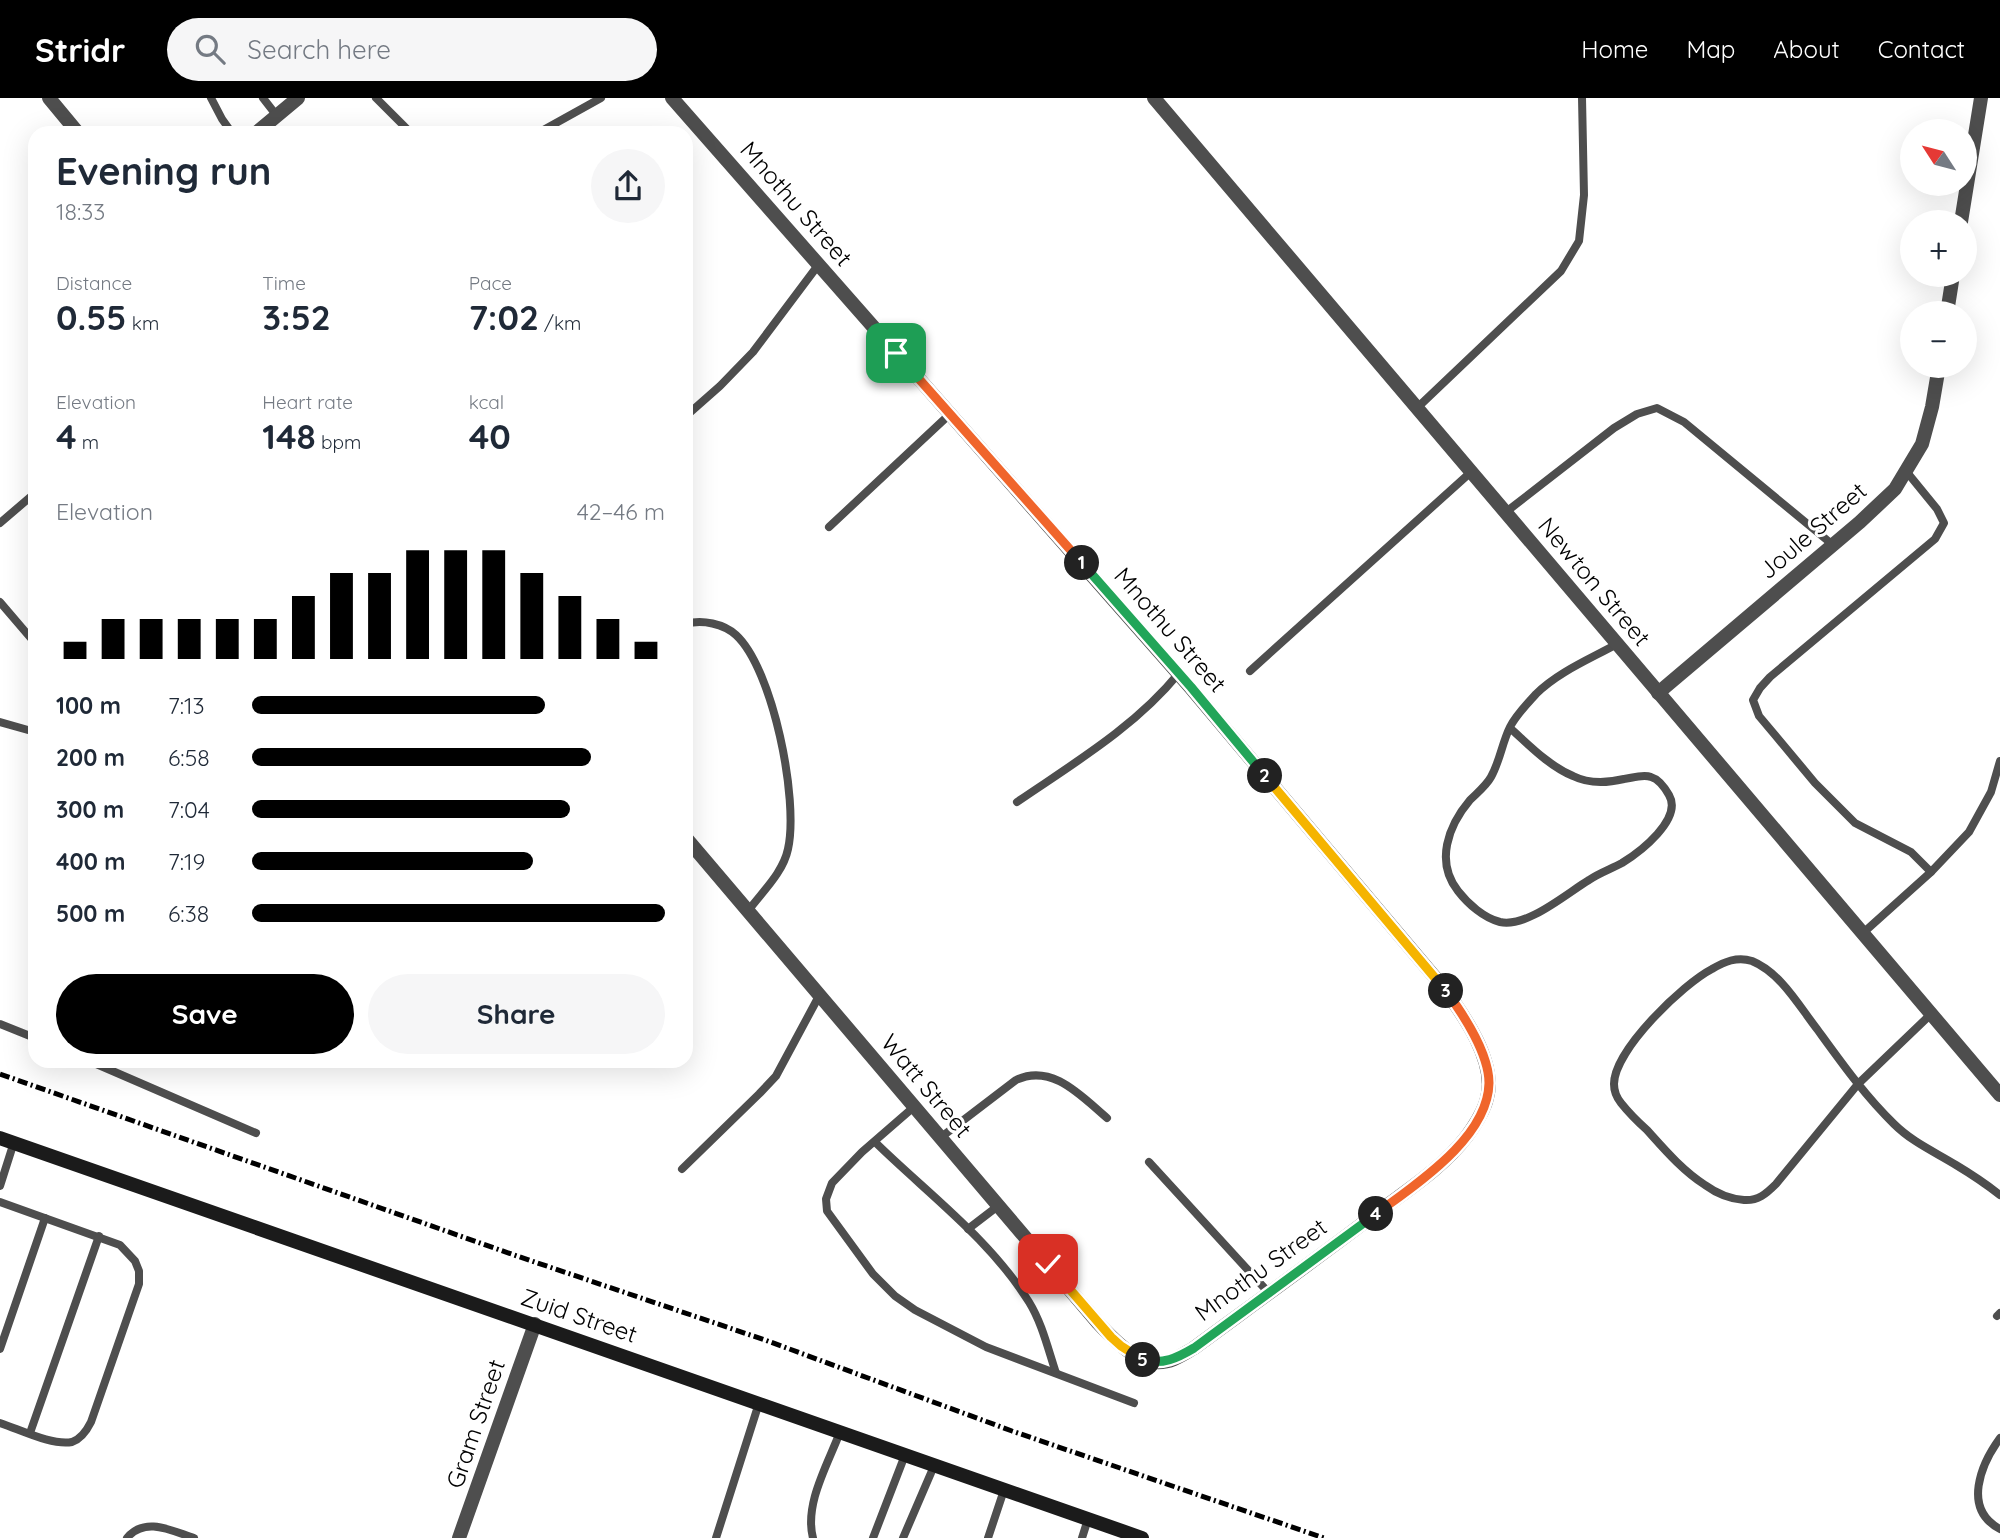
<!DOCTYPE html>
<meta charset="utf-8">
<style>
body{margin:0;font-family:Quicksand,sans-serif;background:#f6f6f7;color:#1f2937;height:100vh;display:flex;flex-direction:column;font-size:26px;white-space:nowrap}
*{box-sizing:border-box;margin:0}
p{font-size:23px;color:#747a83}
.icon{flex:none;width:38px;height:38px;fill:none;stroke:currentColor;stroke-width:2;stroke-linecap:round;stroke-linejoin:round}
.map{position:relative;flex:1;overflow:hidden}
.panel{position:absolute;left:28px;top:28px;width:665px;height:942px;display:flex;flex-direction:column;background:#fff;border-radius:21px;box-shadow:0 7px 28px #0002}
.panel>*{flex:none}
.needle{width:46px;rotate:306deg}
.fabs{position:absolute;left:1900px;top:21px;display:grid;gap:14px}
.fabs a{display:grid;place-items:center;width:77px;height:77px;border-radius:50%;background:#fff;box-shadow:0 7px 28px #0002;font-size:35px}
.pin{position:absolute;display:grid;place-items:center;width:60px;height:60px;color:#fff;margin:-30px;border-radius:14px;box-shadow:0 4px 10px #0006}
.km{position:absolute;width:35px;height:35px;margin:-18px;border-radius:50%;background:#222;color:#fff;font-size:19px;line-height:35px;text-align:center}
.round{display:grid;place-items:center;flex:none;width:74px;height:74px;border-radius:37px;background:#f6f6f7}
.headline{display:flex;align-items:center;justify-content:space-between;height:119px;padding:0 28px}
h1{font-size:38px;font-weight:700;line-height:52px}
.figures{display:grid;grid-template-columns:repeat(3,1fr);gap:10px;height:119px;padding:7px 28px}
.figures div{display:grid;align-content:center}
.figures b{font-size:35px;font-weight:700}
.figures small{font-size:19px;font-weight:400}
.figures p{font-size:19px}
.chart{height:196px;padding:14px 28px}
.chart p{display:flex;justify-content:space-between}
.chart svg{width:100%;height:126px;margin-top:7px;stroke:#000;stroke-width:6}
.button{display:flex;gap:14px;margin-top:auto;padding:14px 28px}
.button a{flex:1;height:80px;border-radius:42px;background:#000;color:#fff;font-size:28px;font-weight:700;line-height:80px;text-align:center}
.button a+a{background:#f6f6f7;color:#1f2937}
ul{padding:0 28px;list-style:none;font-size:23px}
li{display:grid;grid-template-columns:112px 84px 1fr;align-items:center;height:52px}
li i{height:18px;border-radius:9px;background:#000}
header{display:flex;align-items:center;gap:42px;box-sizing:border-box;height:98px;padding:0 35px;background:#000;color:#fff}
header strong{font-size:33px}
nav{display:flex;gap:38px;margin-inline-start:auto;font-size:24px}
.search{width:490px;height:63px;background:#f6f6f7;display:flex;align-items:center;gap:18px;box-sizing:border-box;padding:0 24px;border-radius:38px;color:#747a83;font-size:26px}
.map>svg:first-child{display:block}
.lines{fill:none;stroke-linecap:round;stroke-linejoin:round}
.lane{stroke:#4e4e4e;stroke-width:8}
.street{stroke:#4e4e4e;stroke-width:14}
.secondary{stroke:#1b1b1b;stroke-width:14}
.rail{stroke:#000;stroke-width:5;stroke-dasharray:10 3.5 2 3.5;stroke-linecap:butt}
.split-1-casing{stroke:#fff;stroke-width:14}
.split-2-casing{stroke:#fff;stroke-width:14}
.split-3-casing{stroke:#fff;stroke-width:14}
.split-4-casing{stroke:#fff;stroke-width:14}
.split-5-casing{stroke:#fff;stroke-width:14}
.split-6-casing{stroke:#fff;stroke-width:14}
.split-1{stroke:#f0652b;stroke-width:9}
.split-2{stroke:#22a559;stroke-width:9}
.split-3{stroke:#f5b400;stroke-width:9}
.split-4{stroke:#f0652b;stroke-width:9}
.split-5{stroke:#22a559;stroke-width:9}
.split-6{stroke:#f5b400;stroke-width:9}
.labels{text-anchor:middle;stroke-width:6;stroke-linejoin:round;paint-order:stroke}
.street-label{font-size:24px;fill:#000;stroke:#fff}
</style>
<header>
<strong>Stridr</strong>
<div class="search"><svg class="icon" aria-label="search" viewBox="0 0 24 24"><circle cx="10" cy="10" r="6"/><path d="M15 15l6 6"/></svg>Search here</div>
<nav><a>Home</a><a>Map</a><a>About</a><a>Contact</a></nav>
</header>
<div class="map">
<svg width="2000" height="1440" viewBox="0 0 2000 1440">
<rect width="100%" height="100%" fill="#fff"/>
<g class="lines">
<g class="lane">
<polyline points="211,0 222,21 232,35"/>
<polyline points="263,0 277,18"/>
<polyline points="376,0 411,35"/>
<polyline points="538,35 601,0"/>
<polyline points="1417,310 1561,173 1579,143 1584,97 1582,0"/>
<polyline points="686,318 720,288 753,254 819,166"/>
<polyline points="1906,373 1937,411 1944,425 1935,441 1770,579 1760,590 1753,602 1759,618 1775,637 1815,685 1855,725 1911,754 1931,774"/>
<polyline points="1506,414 1614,330 1637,316 1657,310 1684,324 1833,447"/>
<polyline points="0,425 35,395"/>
<polyline points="829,429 950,316"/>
<polyline points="0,504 35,545"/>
<path d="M686,526C702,521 724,526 736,537C773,571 799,702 788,751C783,775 762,794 748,813"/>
<polyline points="1250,573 1471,374"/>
<polyline points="0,624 28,632 35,630"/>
<path d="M1510,630C1529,647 1549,668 1573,678C1589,686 1607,685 1624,681C1632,680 1643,676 1651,679C1658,681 1665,690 1669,697C1683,721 1640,754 1622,765C1611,771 1599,775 1589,782C1567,795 1527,830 1500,824C1484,820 1468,806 1458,793C1435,764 1448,728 1470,702C1477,695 1486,688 1491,679C1500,663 1502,645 1510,629C1516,617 1527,606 1536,596C1558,574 1590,561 1617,546"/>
<path d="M1017,704C1074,665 1135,629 1179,575"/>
<polyline points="1863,835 1931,774 1969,734 1991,694 2000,663"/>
<path d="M1931,916L1858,986L1776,1086C1766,1096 1758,1103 1744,1102C1730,1101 1716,1095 1705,1087C1682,1072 1665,1052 1647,1032C1638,1024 1629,1015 1621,1005C1617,1000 1614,992 1614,986C1614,952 1683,886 1712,871C1724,864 1737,858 1752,863C1781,875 1799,908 1817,931C1841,964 1865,998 1894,1026C1912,1044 1935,1054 1956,1067C1971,1076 1986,1086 2000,1097"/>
<polyline points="0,926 35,940"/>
<polyline points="87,962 256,1035"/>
<polyline points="915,1008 862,1054 832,1085 826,1101 827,1113 873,1176 895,1198 915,1212 986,1249 1134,1305"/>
<path d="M940,1040L1016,982C1052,965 1081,998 1107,1020"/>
<path d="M875,1044C927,1095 990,1141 1029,1204C1042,1225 1048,1251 1056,1275"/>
<polyline points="1149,1064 1269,1195"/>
<polyline points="682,1071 759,996 776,978 819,898"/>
<polyline points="0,1088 14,1044"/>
<path d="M0,1104L120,1147L135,1163L139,1173V1186L91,1324C87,1332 81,1341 72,1344C52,1348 19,1331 0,1325"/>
<polyline points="968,1131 998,1108"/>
<polyline points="1997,1218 2000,1215"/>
<polyline points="0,1251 45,1120"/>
<polyline points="30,1335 99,1138"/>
<path d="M2000,1340C1981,1366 1962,1411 2000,1431"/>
<path d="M127,1440C145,1418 172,1433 194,1440"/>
<polyline points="716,1440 759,1305"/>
<path d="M813,1440C804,1406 828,1366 840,1334"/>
<polyline points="873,1440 905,1357"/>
<polyline points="903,1440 934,1368"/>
<polyline points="988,1440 1004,1392"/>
<polyline points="1082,1440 1088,1421"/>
</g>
<g class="street">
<polyline points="49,0 78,35"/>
<path d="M672,0L1190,589L1443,889C1463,916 1497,964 1487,1000C1484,1013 1475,1027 1467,1038C1443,1070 1406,1093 1374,1117C1315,1162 1254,1206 1194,1250C1187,1254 1181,1258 1174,1261C1143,1274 1117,1245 1098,1225L686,740"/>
<polyline points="1154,0 2000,997"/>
<polyline points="256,35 298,0"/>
<polyline points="1961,124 1981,0"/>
<polyline points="1947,215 1953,177"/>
<polyline points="1658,595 1860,424 1895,391 1922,346 1932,309 1939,268"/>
<polyline points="459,1440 535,1226"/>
</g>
<polyline class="secondary" points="0,1040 1142,1440"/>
<polyline class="rail" points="0,976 517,1158 765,1242 1012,1333 1324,1440"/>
</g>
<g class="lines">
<defs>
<polyline id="split-1" points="896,255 1082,465"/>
<polyline id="split-2" points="1082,465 1191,589 1265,678"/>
<polyline id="split-3" points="1265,678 1446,893"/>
<path id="split-4" d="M1376,1116C1416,1086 1488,1040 1489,985C1489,956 1463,916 1446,893"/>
<path id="split-5" d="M1143,1262C1163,1267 1177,1260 1194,1250L1376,1116"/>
<polyline id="split-6" points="1048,1166 1111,1239 1121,1248 1143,1262"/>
</defs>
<use href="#split-1" class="split-1-casing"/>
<use href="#split-2" class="split-2-casing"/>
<use href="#split-3" class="split-3-casing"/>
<use href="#split-4" class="split-4-casing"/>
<use href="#split-5" class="split-5-casing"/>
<use href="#split-6" class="split-6-casing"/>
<use href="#split-1" class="split-1"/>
<use href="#split-2" class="split-2"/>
<use href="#split-3" class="split-3"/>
<use href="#split-4" class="split-4"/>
<use href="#split-5" class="split-5"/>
<use href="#split-6" class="split-6"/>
</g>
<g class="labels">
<g class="street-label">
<text transform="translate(796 106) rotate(49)" y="8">Mnothu Street</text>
<text transform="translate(1813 433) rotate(-41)" y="8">Joule Street</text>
<text transform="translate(1594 484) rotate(50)" y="8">Newton Street</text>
<text transform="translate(1170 532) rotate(49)" y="8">Mnothu Street</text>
<text transform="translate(926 988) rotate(50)" y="8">Watt Street</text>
<text transform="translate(1261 1172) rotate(-36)" y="8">Mnothu Street</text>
<text transform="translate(579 1218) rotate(19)" y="8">Zuid Street</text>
<text transform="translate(476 1326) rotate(-71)" y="8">Gram Street</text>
</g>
</g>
</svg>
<div class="fabs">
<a><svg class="needle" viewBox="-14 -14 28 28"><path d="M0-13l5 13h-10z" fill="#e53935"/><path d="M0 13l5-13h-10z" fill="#747a83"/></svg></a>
<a>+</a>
<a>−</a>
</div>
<div class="pin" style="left:896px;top:255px;background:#1e9e55"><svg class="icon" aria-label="arrive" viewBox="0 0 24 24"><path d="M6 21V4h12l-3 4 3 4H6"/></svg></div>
<div class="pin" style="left:1048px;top:1166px;background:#d93025"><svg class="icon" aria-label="check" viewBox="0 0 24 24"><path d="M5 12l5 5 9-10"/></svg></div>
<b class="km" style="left:1082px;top:465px">1</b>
<b class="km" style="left:1265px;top:678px">2</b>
<b class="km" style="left:1446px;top:893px">3</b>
<b class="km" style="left:1376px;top:1116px">4</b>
<b class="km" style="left:1143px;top:1262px">5</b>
<section class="panel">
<div class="headline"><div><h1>Evening run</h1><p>18:33</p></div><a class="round"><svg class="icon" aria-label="share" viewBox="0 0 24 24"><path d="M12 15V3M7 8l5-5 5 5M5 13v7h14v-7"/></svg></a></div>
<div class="figures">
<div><p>Distance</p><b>0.55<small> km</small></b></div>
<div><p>Time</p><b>3:52</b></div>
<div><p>Pace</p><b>7:02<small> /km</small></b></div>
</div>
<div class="figures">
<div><p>Elevation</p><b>4<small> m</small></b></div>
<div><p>Heart rate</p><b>148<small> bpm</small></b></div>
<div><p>kcal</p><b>40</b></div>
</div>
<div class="chart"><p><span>Elevation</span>42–46 m</p>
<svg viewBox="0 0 160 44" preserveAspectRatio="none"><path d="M5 44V38M15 44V30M25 44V30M35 44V30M45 44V30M55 44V30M65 44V22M75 44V14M85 44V14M95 44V6M105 44V6M115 44V6M125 44V14M135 44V22M145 44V30M155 44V38"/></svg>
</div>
<ul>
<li><b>100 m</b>7:13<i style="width:71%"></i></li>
<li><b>200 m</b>6:58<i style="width:82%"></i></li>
<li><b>300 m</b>7:04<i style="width:77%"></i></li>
<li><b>400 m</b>7:19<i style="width:68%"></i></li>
<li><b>500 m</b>6:38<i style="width:100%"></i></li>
</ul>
<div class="button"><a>Save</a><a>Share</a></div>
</section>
</div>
